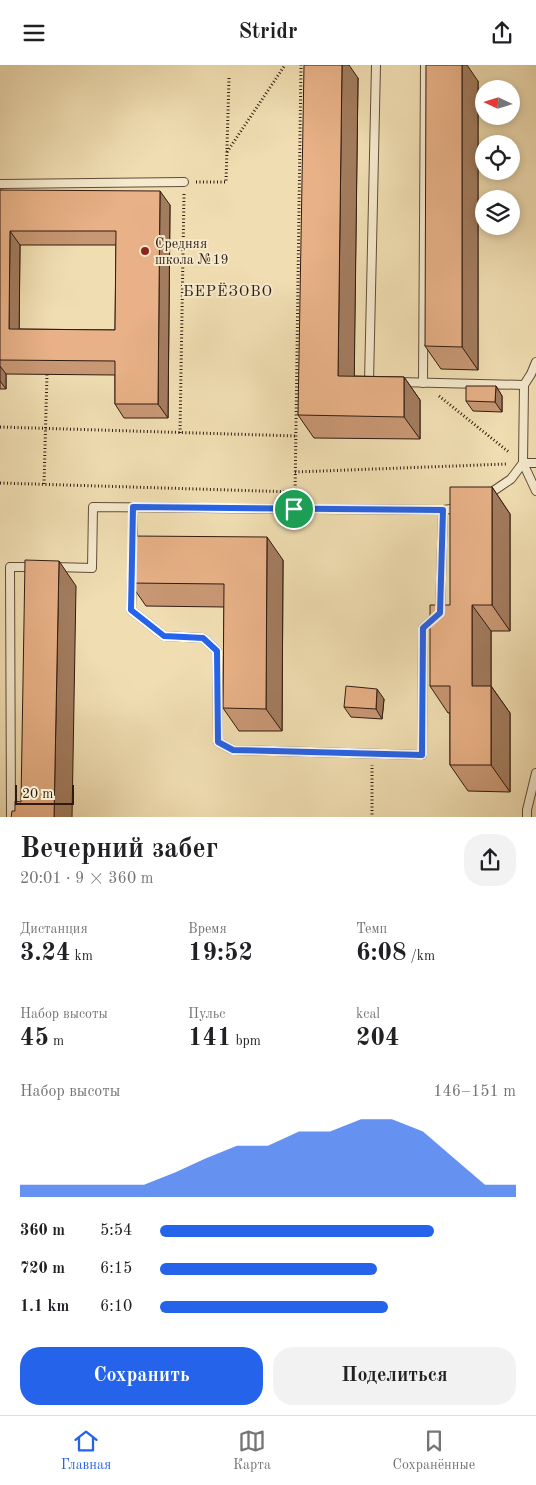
<!DOCTYPE html>
<html lang="ru">
<meta charset="utf-8">
<style>
body{margin:0;font-family:"Old Standard TT",serif;background:#f2f2f2;color:#202124;height:100vh;display:flex;flex-direction:column;font-size:19px;white-space:nowrap}
*{box-sizing:border-box;margin:0}
p{font-size:16px;color:#757577}
.icon{flex:none;width:28px;height:28px;fill:none;stroke:currentColor;stroke-width:2;stroke-linecap:round;stroke-linejoin:round}
.map{position:relative;height:752px;overflow:hidden}
.side{display:flex;flex-direction:column;background:#fff;flex:1}
.side>*{flex:none}
.needle{width:32px;rotate:274deg}
.fabs{position:absolute;left:475px;top:15px;display:grid;gap:10px}
.fabs a{display:grid;place-items:center;width:45px;height:45px;border-radius:50%;background:#fff;box-shadow:0 2px 8px #0003;font-size:25px}
.scale{position:absolute;left:15px;bottom:12px;width:59px;box-sizing:border-box;padding-left:5px;border:2px solid #311b11;border-top:0;font-size:14px;line-height:18px;white-space:nowrap;color:#311b11;-webkit-text-stroke:4px #f5eacd;paint-order:stroke}
.pin{position:absolute;display:grid;place-items:center;width:42px;height:42px;color:#fff;margin:-21px;border:2px solid #fff;border-radius:50%;box-shadow:0 1px 5px #0007}
.round{display:grid;place-items:center;flex:none;width:52px;height:52px;border-radius:20px;background:#f2f2f2}
.headline{display:flex;align-items:center;justify-content:space-between;height:85px;padding:0 20px}
h1{font-size:28px;font-weight:700;line-height:38px}
.metrics{display:grid;grid-template-columns:repeat(3,1fr);gap:8px;height:85px;padding:5px 20px}
.metrics div{display:grid;align-content:center}
.metrics b{font-size:25px;font-weight:700}
.metrics small{font-size:14px;font-weight:400}
.metrics p{font-size:14px}
.chart{height:140px;padding:10px 20px}
.chart p{display:flex;justify-content:space-between}
.chart svg{width:100%;height:90px;margin-top:5px;fill:#2563eb;opacity:.7}
.button{display:flex;gap:10px;margin-top:auto;padding:10px 20px}
.button a{flex:1;height:58px;border-radius:20px;background:#2563eb;color:#fff;font-size:20px;font-weight:700;line-height:58px;text-align:center}
.button a+a{background:#f2f2f2;color:#202124}
ul{padding:0 20px;list-style:none;font-size:16px}
li{display:grid;grid-template-columns:80px 60px 1fr;align-items:center;height:38px}
li i{height:12px;border-radius:6px;background:#2563eb}
header{display:flex;justify-content:space-between;align-items:center;height:65px;padding:0 20px;background:#fff;font-size:22px;font-weight:700}
.menu{display:flex;justify-content:space-around;align-items:center;height:70px;border-top:1px solid #e0e0e0;background:#fff;font-size:14px;color:#757577}
.menu a{display:grid;justify-items:center;gap:2px}
.menu .active{color:#2563eb}
.map>svg:first-child{display:block}
.lines{fill:none;stroke-linecap:round;stroke-linejoin:round}
.lane-casing{stroke:#614c39;stroke-width:10}
.path{stroke:#311b11;stroke-width:3;stroke-dasharray:1 2.5;stroke-linecap:butt}
.lane{stroke:#f5eacd;stroke-width:8}
.wall{fill:#c89874;stroke:#311b11;fill-rule:evenodd}
.shaded-wall{fill:#a27c5e;stroke:#311b11}
.building{fill:#e8b187;stroke:#311b11;fill-rule:evenodd}
.route-casing{stroke:#fff;stroke-width:10}
.route{stroke:#2563eb;stroke-width:6}
.poi-dot{fill:#8f2418;stroke:#f5eacd;stroke-width:2}
.labels{text-anchor:middle;stroke-width:4;stroke-linejoin:round;paint-order:stroke}
.poi-label{font-size:14px;fill:#311b11;stroke:#f5eacd;text-anchor:start}
.neighbourhood-label{font-size:15px;letter-spacing:1px;fill:#311b11;stroke:#f5eacd}
</style>
<header><svg class="icon" aria-label="menu" viewBox="0 0 24 24"><path d="M4 6h16M4 12h16M4 18h16"/></svg>Stridr<svg class="icon" aria-label="share" viewBox="0 0 24 24"><path d="M12 15V3M7 8l5-5 5 5M5 13v7h14v-7"/></svg></header>
<div class="map">
<svg width="536" height="753" viewBox="0 0 536 753">
<rect width="100%" height="100%" fill="#f0deb2"/>
<filter id="stains"><feTurbulence type="fractalNoise" baseFrequency=".004" numOctaves="4"/><feColorMatrix values="0 0 0 0 .2 0 0 0 0 .09 0 0 0 0 .02 0 0 0 .5 -.17"/></filter>
<radialGradient id="worn" r=".72"><stop offset=".6" stop-color="#630" stop-opacity="0"/><stop offset="1" stop-color="#630" stop-opacity=".3"/></radialGradient>
<g class="lines">
<defs>
<g id="lane">
<polyline points="0,119 184,117"/>
<polyline points="536,297 531,309 524,320 523,398 536,426"/>
<polyline points="372,317 369,317 376,0"/>
<polyline points="398,317 524,320"/>
<polyline points="423,318 425,0"/>
<polyline points="486,431 511,414 523,398 536,398"/>
<polyline points="133,480 133,442"/>
<polyline points="54,502 92,503 93,442 443,445 458,443"/>
<polyline points="132,512 131,545 164,571 203,573 217,586 218,677 233,685 422,690 423,563 440,548 443,445"/>
<polyline points="11,753 10,502 35,502"/>
<polyline points="527,753 527,745 536,708"/>
</g>
</defs>
<use href="#lane" class="lane-casing"/>
<g class="path">
<polyline points="227,87 285,0"/>
<polyline points="196,117 226,117 229,13"/>
<polyline points="439,331 510,388"/>
<polyline points="0,362 296,371"/>
<polyline points="180,368 184,129"/>
<polyline points="295,407 507,399"/>
<polyline points="0,418 295,427"/>
<polyline points="44,419 47,309"/>
<polyline points="295,431 301,0"/>
<polyline points="372,753 372,700"/>
</g>
<use href="#lane" class="lane"/>
</g>
<g class="wall">
<polygon points="358,13 354,311 404,312 420,335 420,374 314,373 298,350"/>
<polygon points="478,16 478,305 441,304 425,281"/>
<path d="M0,125L170,140L168,353H124L115,339V310L6,309V324H0ZM20,180H116L115,265L19,264Z"/>
<polygon points="496,321 502,331 502,347 473,346 466,336"/>
<polygon points="492,422 510,449 510,566 491,566 491,621 510,648 510,727 468,726 450,700 450,648 448,648 430,621"/>
<polygon points="283,495 282,666 239,666 223,643 224,542 146,541 130,518"/>
<polygon points="384,634 382,654 351,652 344,642"/>
</g>
<g class="shaded-wall">
<polygon points="342,0 349,0 358,13 354,334 338,311"/>
<polygon points="462,0 467,0 478,16 478,305 462,282"/>
<polygon points="160,126 170,140 168,353 158,339"/>
<polygon points="10,166 20,180 19,278 9,264"/>
<polygon points="0,301 6,309 6,324 0,316"/>
<polygon points="404,312 420,335 420,374 404,352"/>
<polygon points="496,321 502,331 502,347 495,337"/>
<polygon points="492,422 510,449 510,566 492,540"/>
<polygon points="267,472 283,495 282,666 266,644"/>
<polygon points="59,496 76,521 72,753 54,753"/>
<polygon points="472,540 491,566 491,648 472,621"/>
<polygon points="491,621 510,648 510,727 491,700"/>
<polygon points="377,624 384,634 382,654 376,644"/>
</g>
<g class="building">
<polygon points="304,0 342,0 338,311 404,312 404,352 298,350"/>
<polygon points="426,0 462,0 462,282 425,281"/>
<path d="M0,125L160,126L158,339H115V296L0,295ZM10,166H116L115,265L9,264Z"/>
<polygon points="466,321 496,321 495,337 466,336"/>
<polygon points="450,422 492,422 492,540 472,540 472,621 491,621 491,700 450,700 450,621 430,621 430,540 450,540"/>
<polygon points="131,471 267,472 266,644 223,643 224,519 130,518"/>
<polygon points="25,495 59,496 54,753 11,753 12,746 15,746 15,736 21,737"/>
<polygon points="346,621 377,624 376,644 344,642"/>
</g>
<g class="lines">
<defs>
<polygon id="route" points="133,442 443,445 440,548 423,563 422,690 233,685 218,677 217,586 203,573 164,571 131,545"/>
</defs>
<use href="#route" class="route-casing"/>
<use href="#route" class="route"/>
</g>
<circle class="poi-dot" cx="145" cy="186" r="5"/>
<g class="labels">
<g class="poi-label">
<text x="155" y="183">Средняя<tspan x="155" dy="16">школа №19</tspan></text>
</g>
<g class="neighbourhood-label">
<text x="228" y="231">БЕРЁЗОВО</text>
</g>
</g>
<rect width="100%" height="100%" filter="url(#stains)"/>
<rect width="100%" height="100%" fill="url(#worn)"/>
</svg>
<div class="fabs">
<a><svg class="needle" viewBox="-14 -14 28 28"><path d="M0-13l5 13h-10z" fill="#e53935"/><path d="M0 13l5-13h-10z" fill="#757577"/></svg></a>
<a><svg class="icon" aria-label="locate" viewBox="0 0 24 24"><circle cx="12" cy="12" r="6"/><path d="M12 2v4M12 18v4M2 12h4M18 12h4"/></svg></a>
<a><svg class="icon" aria-label="layers" viewBox="0 0 24 24"><path d="M12 4l9 5-9 5-9-5zM3 14l9 5 9-5"/></svg></a>
</div>
<div class="scale">20 m</div>
<div class="pin" style="left:294px;top:444px;background:#1e9e55"><svg class="icon" aria-label="arrive" viewBox="0 0 24 24"><path d="M6 21V4h12l-3 4 3 4H6"/></svg></div>
</div>
<section class="side">
<div class="headline"><div><h1>Вечерний забег</h1><p>20:01 · 9 × 360 m</p></div><a class="round"><svg class="icon" aria-label="share" viewBox="0 0 24 24"><path d="M12 15V3M7 8l5-5 5 5M5 13v7h14v-7"/></svg></a></div>
<div class="metrics">
<div><p>Дистанция</p><b>3.24<small> km</small></b></div>
<div><p>Время</p><b>19:52</b></div>
<div><p>Темп</p><b>6:08<small> /km</small></b></div>
</div>
<div class="metrics">
<div><p>Набор высоты</p><b>45<small> m</small></b></div>
<div><p>Пульс</p><b>141<small> bpm</small></b></div>
<div><p>kcal</p><b>204</b></div>
</div>
<div class="chart"><p><span>Набор высоты</span>146–151 m</p>
<svg viewBox="0 0 160 44" preserveAspectRatio="none"><path d="M0 44V38L10 38L20 38L30 38L40 38L50 32L60 25L70 19L80 19L90 12L100 12L110 6L120 6L130 12L140 25L150 38L160 38V44z"/></svg>
</div>
<ul>
<li><b>360 m</b>5:54<i style="width:77%"></i></li>
<li><b>720 m</b>6:15<i style="width:61%"></i></li>
<li><b>1.1 km</b>6:10<i style="width:64%"></i></li>
</ul>
<div class="button"><a>Сохранить</a><a>Поделиться</a></div>
</section>
<nav class="menu">
<a class="active"><svg class="icon" aria-label="home" viewBox="0 0 24 24"><path d="M3 11l9-7 9 7M6 9v11h12V9"/></svg>Главная</a>
<a><svg class="icon" aria-label="map" viewBox="0 0 24 24"><path d="M3 6l6-2 6 2 6-2v14l-6 2-6-2-6 2zM9 4v14M15 6v14"/></svg>Карта</a>
<a><svg class="icon" aria-label="saved" viewBox="0 0 24 24"><path d="M7 4h10v16l-5-4-5 4z"/></svg>Сохранённые</a>
</nav>
